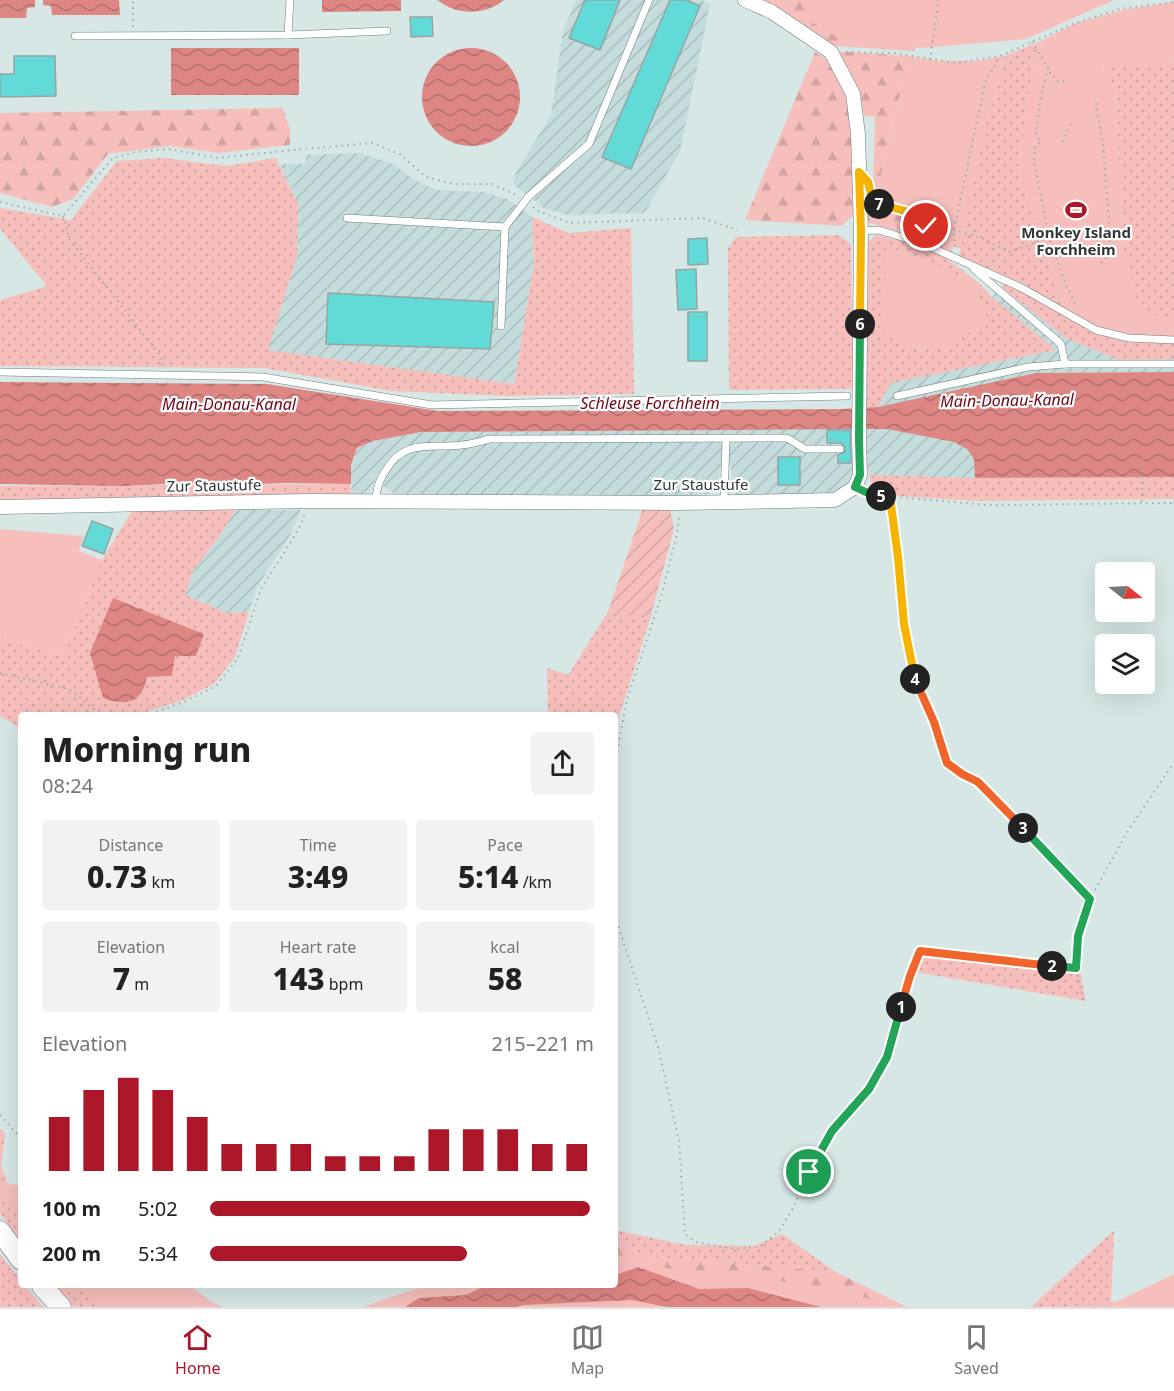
<!DOCTYPE html>
<meta charset="utf-8">
<style>
body{margin:0;font-family:"Noto Sans",sans-serif;background:#f2f2f2;color:#222;height:100vh;display:flex;flex-direction:column;font-size:22px;white-space:nowrap}
*{box-sizing:border-box;margin:0}
p{font-size:20px;color:#767676}
.icon{flex:none;width:33px;height:33px;fill:none;stroke:currentColor;stroke-width:2;stroke-linecap:round;stroke-linejoin:round}
.map{position:relative;flex:1;overflow:hidden}
.details{position:absolute;left:18px;top:712px;width:600px;height:576px;display:flex;flex-direction:column;background:#fff;border-radius:6px;box-shadow:0 6px 24px #0002}
.details>*{flex:none}
.needle{width:39px;rotate:108deg}
.fabs{position:absolute;left:1095px;top:562px;display:grid;gap:12px}
.fabs a{display:grid;place-items:center;width:60px;height:60px;border-radius:6px;background:#fff;box-shadow:0 6px 24px #0002;font-size:30px}
.pin{position:absolute;display:grid;place-items:center;width:51px;height:51px;color:#fff;margin:-26px;border:3px solid #fff;border-radius:50%;box-shadow:0 2px 6px #0007}
.km{position:absolute;width:30px;height:30px;margin:-15px;border-radius:50%;background:#222;color:#fff;font-size:16px;line-height:30px;text-align:center}
.round{display:grid;place-items:center;flex:none;width:63px;height:63px;border-radius:6px;background:#f2f2f2}
.headline{display:flex;align-items:center;justify-content:space-between;height:102px;padding:0 24px}
h1{font-size:33px;font-weight:800;line-height:45px}
.metrics{display:grid;grid-template-columns:repeat(3,1fr);gap:9px;height:102px;padding:6px 24px}
.metrics div{display:grid;align-content:center;border-radius:6px;background:#f2f2f2;text-align:center}
.metrics b{font-size:30px;font-weight:800}
.metrics small{font-size:16px;font-weight:400}
.metrics p{font-size:16px}
.chart{height:168px;padding:12px 24px}
.chart p{display:flex;justify-content:space-between}
.chart svg{width:100%;height:108px;margin-top:6px;stroke:#ab1629;stroke-width:6}
ul{padding:0 24px;list-style:none;font-size:20px}
li{display:grid;grid-template-columns:96px 72px 1fr;align-items:center;height:45px}
li i{height:15px;border-radius:8px;background:#ab1629}
.menu{display:flex;justify-content:space-around;align-items:center;height:84px;border-top:2px solid #e0e0e0;background:#fff;font-size:16px;color:#767676}
.menu a{display:grid;justify-items:center;gap:3px}
.menu .current{color:#ab1629}
.map>svg:first-child{display:block}
.industrial{fill:url(#industrial-furrows)}
.grass{fill:url(#grass-dots);fill-rule:evenodd}
.forest{fill:url(#forest-firs)}
.park{fill:#f6bfbc}
.garden{fill:url(#garden-furrows)}
.water{fill:url(#water-waves)}
.building{fill:#62dad8;stroke:#95a4a3;stroke-width:1.5}
.lines{fill:none;stroke-linecap:round;stroke-linejoin:round}
.service-casing{stroke:#6e7c7b;stroke-width:8}
.minor-casing{stroke:#6e7c7b;stroke-width:15}
.secondary-casing{stroke:#6e7c7b;stroke-width:21}
.path{stroke:#9daaa9;stroke-width:2;stroke-dasharray:1.5 4.5;stroke-linecap:butt}
.service{stroke:#fff;stroke-width:7}
.minor{stroke:#fff;stroke-width:14}
.secondary{stroke:#fff;stroke-width:20}
.split-1-casing{stroke:#fff;stroke-width:12}
.split-2-casing{stroke:#fff;stroke-width:12}
.split-3-casing{stroke:#fff;stroke-width:12}
.split-4-casing{stroke:#fff;stroke-width:12}
.split-5-casing{stroke:#fff;stroke-width:12}
.split-6-casing{stroke:#fff;stroke-width:12}
.split-7-casing{stroke:#fff;stroke-width:12}
.split-8-casing{stroke:#fff;stroke-width:12}
.split-1{stroke:#22a559;stroke-width:8}
.split-2{stroke:#f0652b;stroke-width:8}
.split-3{stroke:#22a559;stroke-width:8}
.split-4{stroke:#f0652b;stroke-width:8}
.split-5{stroke:#f5b400;stroke-width:8}
.split-6{stroke:#22a559;stroke-width:8}
.split-7{stroke:#f5b400;stroke-width:8}
.split-8{stroke:#f5b400;stroke-width:8}
.labels{text-anchor:middle;stroke-width:4.5;stroke-linejoin:round;paint-order:stroke}
.poi-label{font-size:15px;font-weight:bold;fill:#313737;stroke:#fff}
.street-label{font-size:15px;fill:#313737;stroke:#fff}
.water-label{font-size:16px;font-style:italic;fill:#710415;stroke:#fff}
</style>
<div class="map">
<svg width="1174" height="1307" viewBox="0 0 1174 1307">
<defs>
<pattern id="industrial-furrows" width="10" height="10" patternUnits="userSpaceOnUse" patternTransform="scale(1.5)"><rect width="10" height="10" fill="#c4dddc"/><path d="M-1 1l2-2M0 10L10 0M9 11l2-2" fill="none" stroke="#a9bebd"/></pattern>
<pattern id="grass-dots" width="8" height="8" patternUnits="userSpaceOnUse" patternTransform="scale(1.5)"><rect width="8" height="8" fill="#f6bfbc"/><path d="M2 2h.1M6 6h.1" fill="none" stroke="#d3a5a2" stroke-width="1.8" stroke-linecap="round"/></pattern>
<pattern id="forest-firs" width="22" height="20" patternUnits="userSpaceOnUse" patternTransform="scale(1.5)"><rect width="22" height="20" fill="#f6bfbc"/><path d="M5 1l3.5 6h-7zM16 11l3.5 6h-7z" fill="#d3a5a2"/></pattern>
<pattern id="garden-furrows" width="10" height="10" patternUnits="userSpaceOnUse" patternTransform="scale(1.5)"><rect width="10" height="10" fill="#f6bfbc"/><path d="M-1 1l2-2M0 10L10 0M9 11l2-2" fill="none" stroke="#d3a5a2"/></pattern>
<pattern id="water-waves" width="16" height="10" patternUnits="userSpaceOnUse" patternTransform="scale(1.5)"><rect width="16" height="10" fill="#dd8683"/><path d="M0 5q4-4 8 0t8 0" fill="none" stroke="#b46e6c"/></pattern>
</defs>
<rect width="100%" height="100%" fill="#d7e7e6"/>
<g class="industrial">
<polygon points="576,0 701,0 710,4 680,151 645,213 567,215 544,208 513,184 516,172 551,115 563,31"/>
<polygon points="360,153 394,164 414,180 437,190 484,192 507,199 532,217 534,263 514,384 267,350 297,257 298,204 280,164 305,164 307,155"/>
<polygon points="1001,287 1066,338 1119,360 1174,359 1174,372 1036,373 878,407 891,383 1056,350 992,297"/>
<polygon points="856,429 856,465 852,478 847,486 836,494 749,496 736,494 732,488 731,466 721,465 718,483 715,491 707,495 401,498 383,486 386,479 378,474 369,492 362,496 352,498 350,470 357,449 373,441 421,432"/>
<polygon points="867,429 887,429 954,442 967,449 974,459 975,478 869,475 867,464"/>
<polygon points="235,510 301,510 291,534 257,587 249,612 227,613 185,595 193,571 219,537"/>
</g>
<g class="grass">
<polygon points="1039,42 1034,66 1018,168 1066,315 1174,338 1174,359 1119,360 1066,338 1001,287 1010,282 959,257 988,111 991,112 1005,56"/>
<polygon points="1174,62 1174,320 1141,313 1123,252 1116,90 1101,63 1153,68"/>
<polygon points="164,158 226,166 276,158 298,204 297,257 268,350 514,384 534,263 532,217 569,233 631,228 634,394 508,396 391,391 264,368 0,366 0,300 47,286 0,229 0,208 71,220 117,161"/>
<polygon points="839,235 851,244 853,389 729,390 728,248 736,237"/>
<path d="M876,235C906,242 937,249 961,269L957,276L909,253L906,347L936,346L947,350L982,322L986,309L974,300L979,283L992,297L1056,350L891,383L878,407L867,408L865,346L866,245Z"/>
<polygon points="869,475 975,478 1174,477 1174,499 976,501 884,495 873,490"/>
<polygon points="350,484 352,498 0,499 0,486"/>
<path d="M235,510L219,537L193,571L185,595L227,613L249,612L235,657L214,684L183,700L138,715L21,716V729L4,718L0,717V638L62,656L102,560L132,511ZM113,599L172,676L147,677Z"/>
<polygon points="608,612 650,619 619,717 615,742 615,716 548,715 547,668 568,675"/>
<polygon points="918,951 1079,966 1086,1001 915,972"/>
<polygon points="0,1128 5,1134 1,1166 12,1194 21,1195 21,1242 0,1213"/>
<polygon points="615,1230 686,1245 754,1246 782,1234 836,1272 644,1256 622,1244 615,1244"/>
<polygon points="1114,1230 1111,1307 1031,1307"/>
<polygon points="0,1254 21,1280 21,1286 25,1286 43,1307 0,1307"/>
<polygon points="52,1286 177,1286 179,1288 223,1307 74,1307 56,1291"/>
</g>
<g class="forest">
<polygon points="758,0 855,0 925,8 914,51 834,46 784,11"/>
<polygon points="837,51 909,56 873,209 914,216 913,230 953,246 952,253 912,235 866,222 863,188 873,188 875,117 864,116 859,91"/>
<polygon points="815,52 826,59 848,95 851,127 853,216 841,226 745,220"/>
<polygon points="283,108 290,130 290,145 219,153 170,146 108,154 73,199 52,207 0,193 0,113"/>
<polygon points="615,1244 622,1244 644,1256 836,1272 907,1307 821,1307 615,1275"/>
</g>
<g class="park">
<polygon points="815,0 1114,0 1026,39 922,48 839,38 805,18"/>
<polygon points="1174,2 1174,62 1153,68 1101,64 1116,90 1123,252 1141,312 1174,320 1174,338 1133,336 1094,327 1066,315 1018,168 1034,66 1039,42 1074,24 1123,10"/>
<polygon points="909,56 938,61 976,61 1005,56 991,112 988,112 961,249 912,230 914,216 873,209"/>
<polygon points="886,247 909,253 957,275 961,269 979,283 974,300 986,309 982,322 947,350 936,346 906,347 881,331"/>
<polygon points="0,529 83,536 79,551 102,560 62,656 0,638"/>
<polygon points="0,1181 21,1186 21,1219 0,1188"/>
<polygon points="615,1255 666,1268 708,1275 734,1275 811,1285 867,1298 892,1307 363,1307 412,1290 431,1286 615,1286"/>
<polygon points="1174,1274 1174,1307 1061,1307 1116,1302"/>
<polygon points="80,1286 190,1286 219,1307 103,1307"/>
</g>
<polygon class="garden" points="644,505 670,508 674,529 650,619 608,612"/>
<g class="water">
<polygon points="0,0 35,0 35,7 27,8 26,18 0,18"/>
<polygon points="43,0 119,0 120,15 52,15 51,6 43,5"/>
<polygon points="322,0 401,0 401,11 322,12"/>
<path d="M437,0H504C490,12 468,15 451,8C446,6 442,3 437,0Z"/>
<circle cx="471" cy="97" r="49"/>
<rect x="171" y="48" width="128" height="47"/>
<polygon points="1174,372 1174,477 975,478 974,459 967,449 954,442 887,429 856,429 421,432 373,441 357,448 351,465 351,484 287,483 238,485 165,484 120,486 0,484 0,382 267,384 438,411 841,409 878,407 1036,373"/>
<path d="M113,598L204,634L196,656H175L172,676L147,677C146,681 145,687 142,691C134,706 117,703 103,698L90,653Z"/>
<polygon points="638,1267 699,1289 748,1288 821,1307 667,1307 632,1300 523,1305 517,1307 405,1307 419,1298 466,1295 485,1286 615,1286 615,1275"/>
</g>
<g class="building">
<polygon points="585,0 620,0 600,50 569,38"/>
<polygon points="670,0 686,0 700,6 631,169 602,157"/>
<polygon points="410,17 432,17 433,36 411,37"/>
<polygon points="14,56 55,56 56,96 0,97 0,74 14,74"/>
<polygon points="707,238 708,264 688,265 688,239"/>
<polygon points="696,269 697,309 678,310 676,270"/>
<polygon points="328,293 494,302 490,349 326,344"/>
<rect x="688" y="312" width="19" height="49"/>
<polygon points="827,430 850,430 851,463 838,463 838,455 845,452 845,447 841,443 827,443"/>
<rect x="778" y="457" width="22" height="28"/>
<polygon points="92,521 113,529 104,554 82,546"/>
</g>
<g class="lines">
<defs>
<g id="service">
<polyline points="288,35 290,0"/>
<polyline points="75,36 288,35 387,31"/>
<polyline points="347,218 505,227"/>
<polyline points="861,231 879,230 924,244 1022,288 1096,330 1129,338 1174,340"/>
<polyline points="974,269 1061,344 1065,364"/>
<polyline points="501,326 505,227 529,196 589,144 649,0"/>
<polyline points="0,372 263,377 432,405 847,396"/>
<polyline points="897,396 1028,367 1065,364 1174,364"/>
<path d="M376,501C376,489 379,481 386,470C405,438 432,449 462,445C472,444 481,441 490,439L787,438L805,449H840"/>
<polyline points="724,502 726,439"/>
</g>
<polyline id="minor" points="0,507 307,501 681,503 835,500 855,487 860,475 859,439 861,231 858,134 853,94 831,52 772,12 745,0"/>
<g id="secondary">
<polyline points="0,1231 21,1260"/>
<polyline points="42,1286 61,1307"/>
</g>
</defs>
<use href="#service" class="service-casing"/>
<use href="#minor" class="minor-casing"/>
<use href="#secondary" class="secondary-casing"/>
<g class="path">
<polyline points="133,27 133,0"/>
<polyline points="1032,42 1051,73"/>
<polyline points="846,52 893,53 956,63 1000,56 1073,24 1120,9 1174,2"/>
<polyline points="930,60 937,13 938,0"/>
<polyline points="1064,81 1058,82 1052,73 1046,73 1039,108 1036,136 1041,142 1035,146 1034,162 1049,237 1066,285 1075,303 1075,308"/>
<path d="M1096,103L1103,145L1110,237C1110,251 1110,255 1099,265"/>
<polyline points="1063,142 1071,123"/>
<polyline points="873,201 873,202 920,215 926,226 954,230 982,238 1009,252 1048,238"/>
<polyline points="0,202 63,216 113,158 136,152 169,149 218,158 293,150 372,143 400,154 426,177 454,184 492,184 516,195"/>
<polyline points="533,207 538,211 570,223 702,218 738,230"/>
<polyline points="63,216 70,240 161,357 163,367"/>
<polyline points="955,247 954,230 985,83 1000,56"/>
<polyline points="1142,458 1142,503"/>
<polyline points="865,492 872,495 987,505 1174,503"/>
<polyline points="890,497 898,557 904,624 913,676 934,721 947,763 962,774 978,782 1090,899"/>
<polyline points="0,673 69,689 99,713 117,716"/>
<polyline points="145,716 186,701 216,686 238,658 261,589 289,545 301,525 304,515"/>
<polyline points="615,763 627,699 661,597 677,534 679,517"/>
<polyline points="615,903 616,919 658,1047 679,1141 685,1234 695,1242 736,1249 761,1246 779,1231 793,1208 809,1172 833,1131 869,1090 887,1057 910,976 920,951 1076,968"/>
<polyline points="1083,1000 1076,968 1078,936 1090,899 1126,834 1174,762"/>
<polyline points="0,1115 16,1133 21,1135"/>
</g>
<use href="#service" class="service"/>
<use href="#minor" class="minor"/>
<use href="#secondary" class="secondary"/>
</g>
<g class="lines">
<defs>
<polyline id="split-1" points="809,1172 832,1131 869,1089 887,1057 901,1007"/>
<polyline id="split-2" points="901,1007 910,976 920,951 1052,966"/>
<polyline id="split-3" points="1023,828 1090,899 1078,936 1076,968 1052,966"/>
<polyline id="split-4" points="915,679 934,722 947,763 962,774 978,782 1023,828"/>
<polyline id="split-5" points="881,496 890,497 898,557 904,624 915,679"/>
<polyline id="split-6" points="860,324 859,439 860,475 855,487 872,495 881,496"/>
<polyline id="split-7" points="860,324 861,231 859,172 868,182 873,202 879,204"/>
<polyline id="split-8" points="879,204 920,215 926,226"/>
</defs>
<use href="#split-1" class="split-1-casing"/>
<use href="#split-2" class="split-2-casing"/>
<use href="#split-3" class="split-3-casing"/>
<use href="#split-4" class="split-4-casing"/>
<use href="#split-5" class="split-5-casing"/>
<use href="#split-6" class="split-6-casing"/>
<use href="#split-7" class="split-7-casing"/>
<use href="#split-8" class="split-8-casing"/>
<use href="#split-1" class="split-1"/>
<use href="#split-2" class="split-2"/>
<use href="#split-3" class="split-3"/>
<use href="#split-4" class="split-4"/>
<use href="#split-5" class="split-5"/>
<use href="#split-6" class="split-6"/>
<use href="#split-7" class="split-7"/>
<use href="#split-8" class="split-8"/>
</g>
<defs>
<symbol id="stadium-bare" viewBox="-9 -9 18 18"><path d="M0-5a6.5 5 0 1 0 0 10a6.5 5 0 1 0 0-10ZM-3.5-1.8h7v3.6h-7Z" fill="#ab1629" stroke="#fff" stroke-width="2.5" paint-order="stroke"/></symbol>
</defs>
<g fill-rule="evenodd">
<use href="#stadium-bare" x="1061" y="195" width="30" height="30"/>
</g>
<g class="labels">
<g class="poi-label">
<text x="1076" y="238">Monkey Island<tspan x="1076" dy="17">Forchheim</tspan></text>
</g>
<g class="street-label">
<text x="701" y="490">Zur Staustufe</text>
<text transform="translate(214 486) rotate(-1)" y="5">Zur Staustufe</text>
</g>
<g class="water-label">
<text transform="translate(1007 400) rotate(-1)" y="6">Main-Donau-Kanal</text>
<text x="650" y="409">Schleuse Forchheim</text>
<text x="229" y="410">Main-Donau-Kanal</text>
</g>
</g>
</svg>
<div class="fabs">
<a><svg class="needle" viewBox="-14 -14 28 28"><path d="M0-13l5 13h-10z" fill="#e53935"/><path d="M0 13l5-13h-10z" fill="#767676"/></svg></a>
<a><svg class="icon" aria-label="layers" viewBox="0 0 24 24"><path d="M12 4l9 5-9 5-9-5zM3 14l9 5 9-5"/></svg></a>
</div>
<div class="pin" style="left:809px;top:1172px;background:#1e9e55"><svg class="icon" aria-label="arrive" viewBox="0 0 24 24"><path d="M6 21V4h12l-3 4 3 4H6"/></svg></div>
<div class="pin" style="left:926px;top:226px;background:#d93025"><svg class="icon" aria-label="check" viewBox="0 0 24 24"><path d="M5 12l5 5 9-10"/></svg></div>
<b class="km" style="left:901px;top:1007px">1</b>
<b class="km" style="left:1052px;top:966px">2</b>
<b class="km" style="left:1023px;top:828px">3</b>
<b class="km" style="left:915px;top:679px">4</b>
<b class="km" style="left:881px;top:496px">5</b>
<b class="km" style="left:860px;top:324px">6</b>
<b class="km" style="left:879px;top:204px">7</b>
<section class="details">
<div class="headline"><div><h1>Morning run</h1><p>08:24</p></div><a class="round"><svg class="icon" aria-label="share" viewBox="0 0 24 24"><path d="M12 15V3M7 8l5-5 5 5M5 13v7h14v-7"/></svg></a></div>
<div class="metrics">
<div><p>Distance</p><b>0.73<small> km</small></b></div>
<div><p>Time</p><b>3:49</b></div>
<div><p>Pace</p><b>5:14<small> /km</small></b></div>
</div>
<div class="metrics">
<div><p>Elevation</p><b>7<small> m</small></b></div>
<div><p>Heart rate</p><b>143<small> bpm</small></b></div>
<div><p>kcal</p><b>58</b></div>
</div>
<div class="chart"><p><span>Elevation</span>215–221 m</p>
<svg viewBox="0 0 160 44" preserveAspectRatio="none"><path d="M5 44V22M15 44V11M25 44V6M35 44V11M45 44V22M55 44V33M65 44V33M75 44V33M85 44V38M95 44V38M105 44V38M115 44V27M125 44V27M135 44V27M145 44V33M155 44V33"/></svg>
</div>
<ul>
<li><b>100 m</b>5:02<i style="width:99%"></i></li>
<li><b>200 m</b>5:34<i style="width:67%"></i></li>
</ul>
</section>
</div>
<nav class="menu">
<a class="current"><svg class="icon" aria-label="home" viewBox="0 0 24 24"><path d="M3 11l9-7 9 7M6 9v11h12V9"/></svg>Home</a>
<a><svg class="icon" aria-label="map" viewBox="0 0 24 24"><path d="M3 6l6-2 6 2 6-2v14l-6 2-6-2-6 2zM9 4v14M15 6v14"/></svg>Map</a>
<a><svg class="icon" aria-label="saved" viewBox="0 0 24 24"><path d="M7 4h10v16l-5-4-5 4z"/></svg>Saved</a>
</nav>
